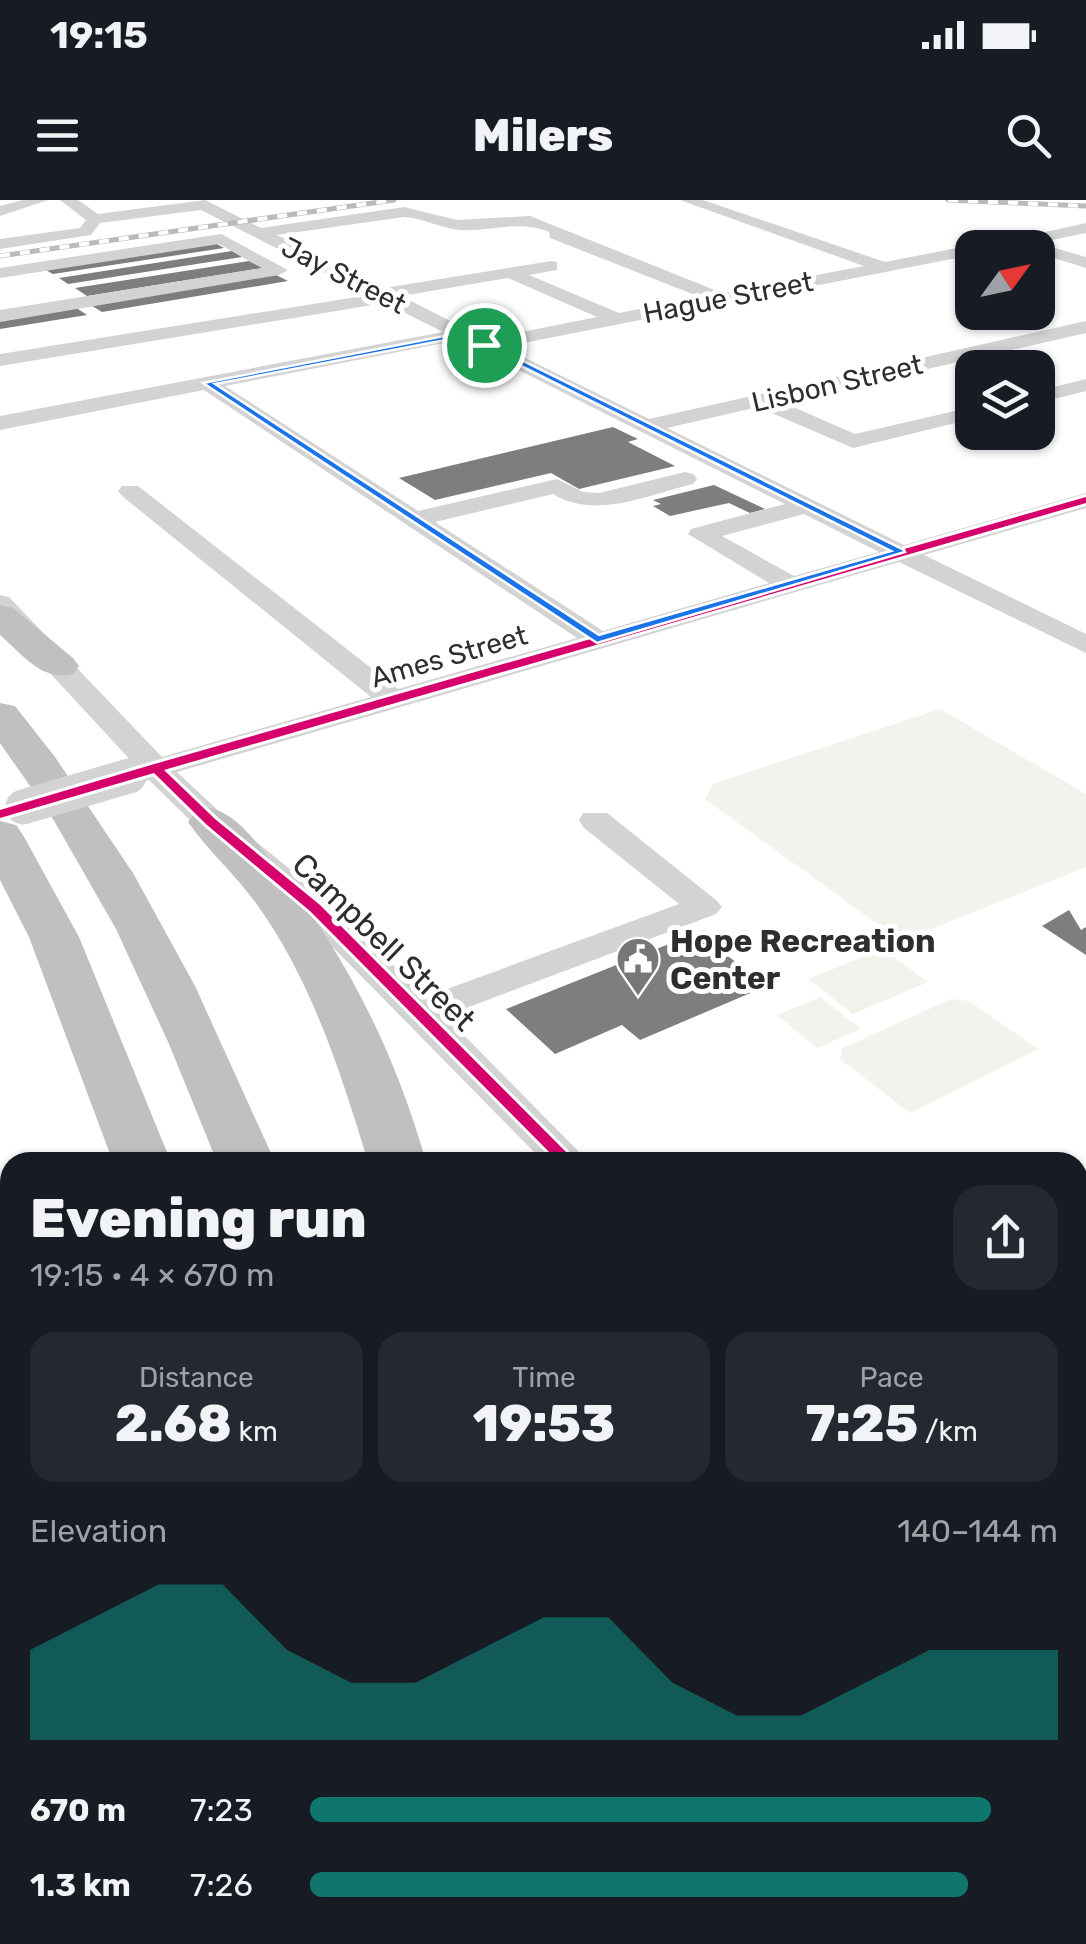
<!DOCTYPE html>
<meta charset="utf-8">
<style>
body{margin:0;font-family:Rubik,sans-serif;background:#242831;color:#f1f3f6;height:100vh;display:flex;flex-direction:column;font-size:38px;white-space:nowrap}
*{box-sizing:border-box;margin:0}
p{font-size:32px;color:#9ea1a6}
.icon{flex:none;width:55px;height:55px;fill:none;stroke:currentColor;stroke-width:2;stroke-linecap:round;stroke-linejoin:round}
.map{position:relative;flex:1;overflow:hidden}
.panel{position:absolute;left:0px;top:952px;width:1088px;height:792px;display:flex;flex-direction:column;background:#171b24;border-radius:30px 30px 0 0;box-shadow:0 2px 8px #0004}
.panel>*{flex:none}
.needle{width:65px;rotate:57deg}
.buttons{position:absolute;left:955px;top:30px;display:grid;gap:20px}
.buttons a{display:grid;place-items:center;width:100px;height:100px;border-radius:20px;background:#171b24;box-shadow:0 2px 8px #0004;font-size:50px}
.pin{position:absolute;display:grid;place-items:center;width:85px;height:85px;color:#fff;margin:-42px;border:5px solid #fff;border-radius:50%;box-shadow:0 2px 10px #0007}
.round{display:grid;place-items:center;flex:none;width:105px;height:105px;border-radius:30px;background:#242831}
.overview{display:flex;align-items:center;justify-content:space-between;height:170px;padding:0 30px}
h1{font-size:55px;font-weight:800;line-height:75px}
.stats{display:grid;grid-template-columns:repeat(3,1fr);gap:15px;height:170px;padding:10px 30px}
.stats div{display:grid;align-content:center;border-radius:25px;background:#242831;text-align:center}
.stats b{font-size:50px;font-weight:800}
.stats small{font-size:28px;font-weight:400}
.stats p{font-size:28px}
.chart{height:280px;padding:20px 30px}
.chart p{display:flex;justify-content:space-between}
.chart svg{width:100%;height:180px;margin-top:10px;fill:#0f766e;opacity:.7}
ul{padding:0 30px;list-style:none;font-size:32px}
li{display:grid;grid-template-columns:160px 120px 1fr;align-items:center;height:75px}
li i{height:25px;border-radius:12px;background:#0f766e}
.status{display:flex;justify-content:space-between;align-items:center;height:70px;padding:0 50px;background:#171b24;direction:ltr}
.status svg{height:28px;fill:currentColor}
header{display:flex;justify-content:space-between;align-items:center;height:130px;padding:0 30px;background:#171b24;font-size:45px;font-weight:800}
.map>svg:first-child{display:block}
.green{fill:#f1f4ec}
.building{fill:#7e7e7e}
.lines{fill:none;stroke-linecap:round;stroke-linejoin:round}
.path{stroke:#d3d3d3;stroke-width:9;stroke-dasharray:8 8;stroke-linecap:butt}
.minor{fill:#d3d3d3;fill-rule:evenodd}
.highway{fill:#c0c0c0;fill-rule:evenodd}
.rail-casing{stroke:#bababa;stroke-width:5}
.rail{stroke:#fff;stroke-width:4;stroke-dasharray:10;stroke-linecap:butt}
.minor-bridge{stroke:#d3d3d3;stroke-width:35}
.cycleway-casing{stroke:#fff;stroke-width:6}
.cycleway{fill:#d6006c;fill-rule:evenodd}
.route{fill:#1a73e8;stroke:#fff;stroke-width:2.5;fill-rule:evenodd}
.labels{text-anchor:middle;stroke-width:10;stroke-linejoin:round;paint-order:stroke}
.far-street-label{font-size:28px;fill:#2e2e2e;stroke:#fff}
.poi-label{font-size:32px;font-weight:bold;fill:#2e2e2e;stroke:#fff;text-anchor:start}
.street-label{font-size:32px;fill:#2e2e2e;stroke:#fff}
</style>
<div class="status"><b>19:15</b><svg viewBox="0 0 49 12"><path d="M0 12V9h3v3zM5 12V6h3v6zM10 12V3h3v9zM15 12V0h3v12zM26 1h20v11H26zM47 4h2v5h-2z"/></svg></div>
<header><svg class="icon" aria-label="menu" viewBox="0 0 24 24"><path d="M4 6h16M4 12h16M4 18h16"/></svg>Milers<svg class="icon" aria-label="search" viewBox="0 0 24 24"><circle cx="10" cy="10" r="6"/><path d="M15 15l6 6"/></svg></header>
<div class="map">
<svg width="1086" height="1744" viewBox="0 0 1086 1744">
<rect width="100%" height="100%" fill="#fff"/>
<g class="green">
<polygon points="940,509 1086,594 1086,667 901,741 705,599 713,584"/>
<polygon points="883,749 928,782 853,814 808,779"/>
<polygon points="820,797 861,829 817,848 777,815"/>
<polygon points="951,799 969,801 1038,849 910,913 840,859 843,848"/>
</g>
<g class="building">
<polygon points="215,43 224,48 53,74 44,69"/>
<polygon points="232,51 242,57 68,84 59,78"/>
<polygon points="249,61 263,68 87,96 75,88"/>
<polygon points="274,74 288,81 102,112 89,104"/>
<polygon points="75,107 87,115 0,129 0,119"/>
<polygon points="613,227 638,239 628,242 675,266 579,289 551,273 435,300 399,278"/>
<polygon points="714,285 765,309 750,313 729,303 670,316 653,306 661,304 653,300"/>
<polygon points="1069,710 1081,730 1086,727 1086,755 1042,726"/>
<polygon points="684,738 693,745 707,740 767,786 640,840 622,825 555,854 506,809"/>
</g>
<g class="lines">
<polyline class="path" points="183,1735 184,1744"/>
<g class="minor">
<polygon points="23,0 48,0 0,16 0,6"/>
<path d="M60,0H78L98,14L205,0L261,28L404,7L457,20L530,16L722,93L864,66L680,0H703L885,62L972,45L978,47L1086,23V33L1013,48H972V55L503,147L649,219L1086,121V133L782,202L855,234L972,207V219L853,248L758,207L667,228L904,345L1086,293V308L924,355L1086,434V453L899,362L177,572L223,615L328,700L425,797L679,704L583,627L579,620L583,613H607L716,700L722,707L716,714L445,816L589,962H544L302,716L199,629L149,580L129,585L118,583L113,576L118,569L135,565L0,419V395L9,397L162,557L371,497L122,296L118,291L122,286H138L398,489L577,438L204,190L0,230V216L443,132L385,103L0,166V154L369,95L201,10L100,23L91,35L0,49V39L80,28L86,20ZM404,17C423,18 440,28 460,30C491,32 519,19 549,32L550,38L700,97L619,113L529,75L557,70V62L551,61L384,88L277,35ZM508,78L597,117L486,139L401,96ZM459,140L785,304L691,329L688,334L769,383L603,431L435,322L553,294C595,320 648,295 693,284L697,279L693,274L685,272L599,293L583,292L557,279L418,311L225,186ZM804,314L879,352L794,376L722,336Z"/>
<polygon points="221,34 288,70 279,75 0,122 0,110 262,68 219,44 0,78 0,68"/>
<polygon points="1038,43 1086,57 1086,68 1038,53 1038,48 1030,48"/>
<polygon points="1086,179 1086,191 1038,203 1038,191"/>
<polygon points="1086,1096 1086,1132 1078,1134 1078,1098"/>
<polygon points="0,1234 10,1237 10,1314 0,1311"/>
<polygon points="1078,1486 1086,1489 1086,1548 1078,1544"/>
<polygon points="43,1735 155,1735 157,1744 40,1744"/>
</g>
<g class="highway">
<path d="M0,405L13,408L73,458L79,466L73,474C42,482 22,454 0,435Z"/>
<polygon points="0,503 15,506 55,557 133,673 195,786 275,962 217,962 169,844 116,729 53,619 0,543"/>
<path d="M211,608C237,615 256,642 273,663C344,750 396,854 426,962H368C341,873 312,782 258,706C237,676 209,652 188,622L195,612Z"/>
<polygon points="0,621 16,625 23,635 79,737 171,962 113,962 29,737 0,680"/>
<polygon points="353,1735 441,1735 444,1744 356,1744"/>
<polygon points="516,1735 605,1735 608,1744 520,1744"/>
<polygon points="613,1735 701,1735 704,1744 616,1744"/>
</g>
<defs>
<g id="rail">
<polyline points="948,0 1086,6"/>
<polyline points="0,56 394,0"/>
</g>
</defs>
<use href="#rail" class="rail-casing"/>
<use href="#rail" class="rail"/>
<polyline class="minor-bridge" points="23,607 129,576"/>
<defs>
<polygon id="cycleway" points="1086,297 1086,303 164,570 215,619 320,705 576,962 559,962 310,711 207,625 154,573 0,618 0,610 151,565"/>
</defs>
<use href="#cycleway" class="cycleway-casing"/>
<use href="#cycleway" class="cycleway"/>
</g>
<path class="route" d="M465,132L904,350L905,352L597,443L203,183ZM461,137L481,146L891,351L599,435L215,184Z"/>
<defs>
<symbol id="civic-pin" viewBox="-11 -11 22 30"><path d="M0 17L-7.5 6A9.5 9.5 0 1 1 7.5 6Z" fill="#777" stroke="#fff"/><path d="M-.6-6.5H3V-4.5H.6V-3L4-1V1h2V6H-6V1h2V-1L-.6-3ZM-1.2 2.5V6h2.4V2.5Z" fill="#fff"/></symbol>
</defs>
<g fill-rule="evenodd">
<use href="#civic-pin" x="613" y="734" width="50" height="68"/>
</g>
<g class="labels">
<g class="far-street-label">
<text transform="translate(344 75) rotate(27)" y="10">Jay Street</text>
<text transform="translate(728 97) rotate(-11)" y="10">Hague Street</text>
<text transform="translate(837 183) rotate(-13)" y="10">Lisbon Street</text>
<text transform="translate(449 456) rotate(-16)" y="10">Ames Street</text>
</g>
<g class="poi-label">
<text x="670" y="752">Hope Recreation<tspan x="670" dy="37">Center</tspan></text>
</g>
<g class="street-label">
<text transform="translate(384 742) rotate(44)" y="11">Campbell Street</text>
</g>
</g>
</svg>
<div class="buttons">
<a><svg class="needle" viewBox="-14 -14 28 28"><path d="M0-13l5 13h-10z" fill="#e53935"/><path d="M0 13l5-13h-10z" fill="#9ea1a6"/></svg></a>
<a><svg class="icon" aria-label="layers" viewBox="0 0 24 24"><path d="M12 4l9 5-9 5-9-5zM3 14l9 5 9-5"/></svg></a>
</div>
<div class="pin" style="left:484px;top:145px;background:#1e9e55"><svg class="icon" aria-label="arrive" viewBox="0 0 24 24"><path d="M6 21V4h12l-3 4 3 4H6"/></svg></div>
<section class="panel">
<div class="overview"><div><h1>Evening run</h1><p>19:15 · 4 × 670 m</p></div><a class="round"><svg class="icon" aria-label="share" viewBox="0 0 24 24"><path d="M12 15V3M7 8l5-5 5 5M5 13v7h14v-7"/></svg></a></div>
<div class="stats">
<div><p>Distance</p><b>2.68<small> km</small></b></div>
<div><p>Time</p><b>19:53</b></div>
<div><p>Pace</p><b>7:25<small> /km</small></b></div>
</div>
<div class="chart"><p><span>Elevation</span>140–144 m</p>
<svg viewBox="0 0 160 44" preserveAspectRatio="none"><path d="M0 44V22L10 14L20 6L30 6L40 22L50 30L60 30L70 22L80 14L90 14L100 30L110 38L120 38L130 30L140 22L150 22L160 22V44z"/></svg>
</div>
<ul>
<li><b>670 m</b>7:23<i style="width:91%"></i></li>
<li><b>1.3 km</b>7:26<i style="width:88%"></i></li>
</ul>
</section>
</div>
